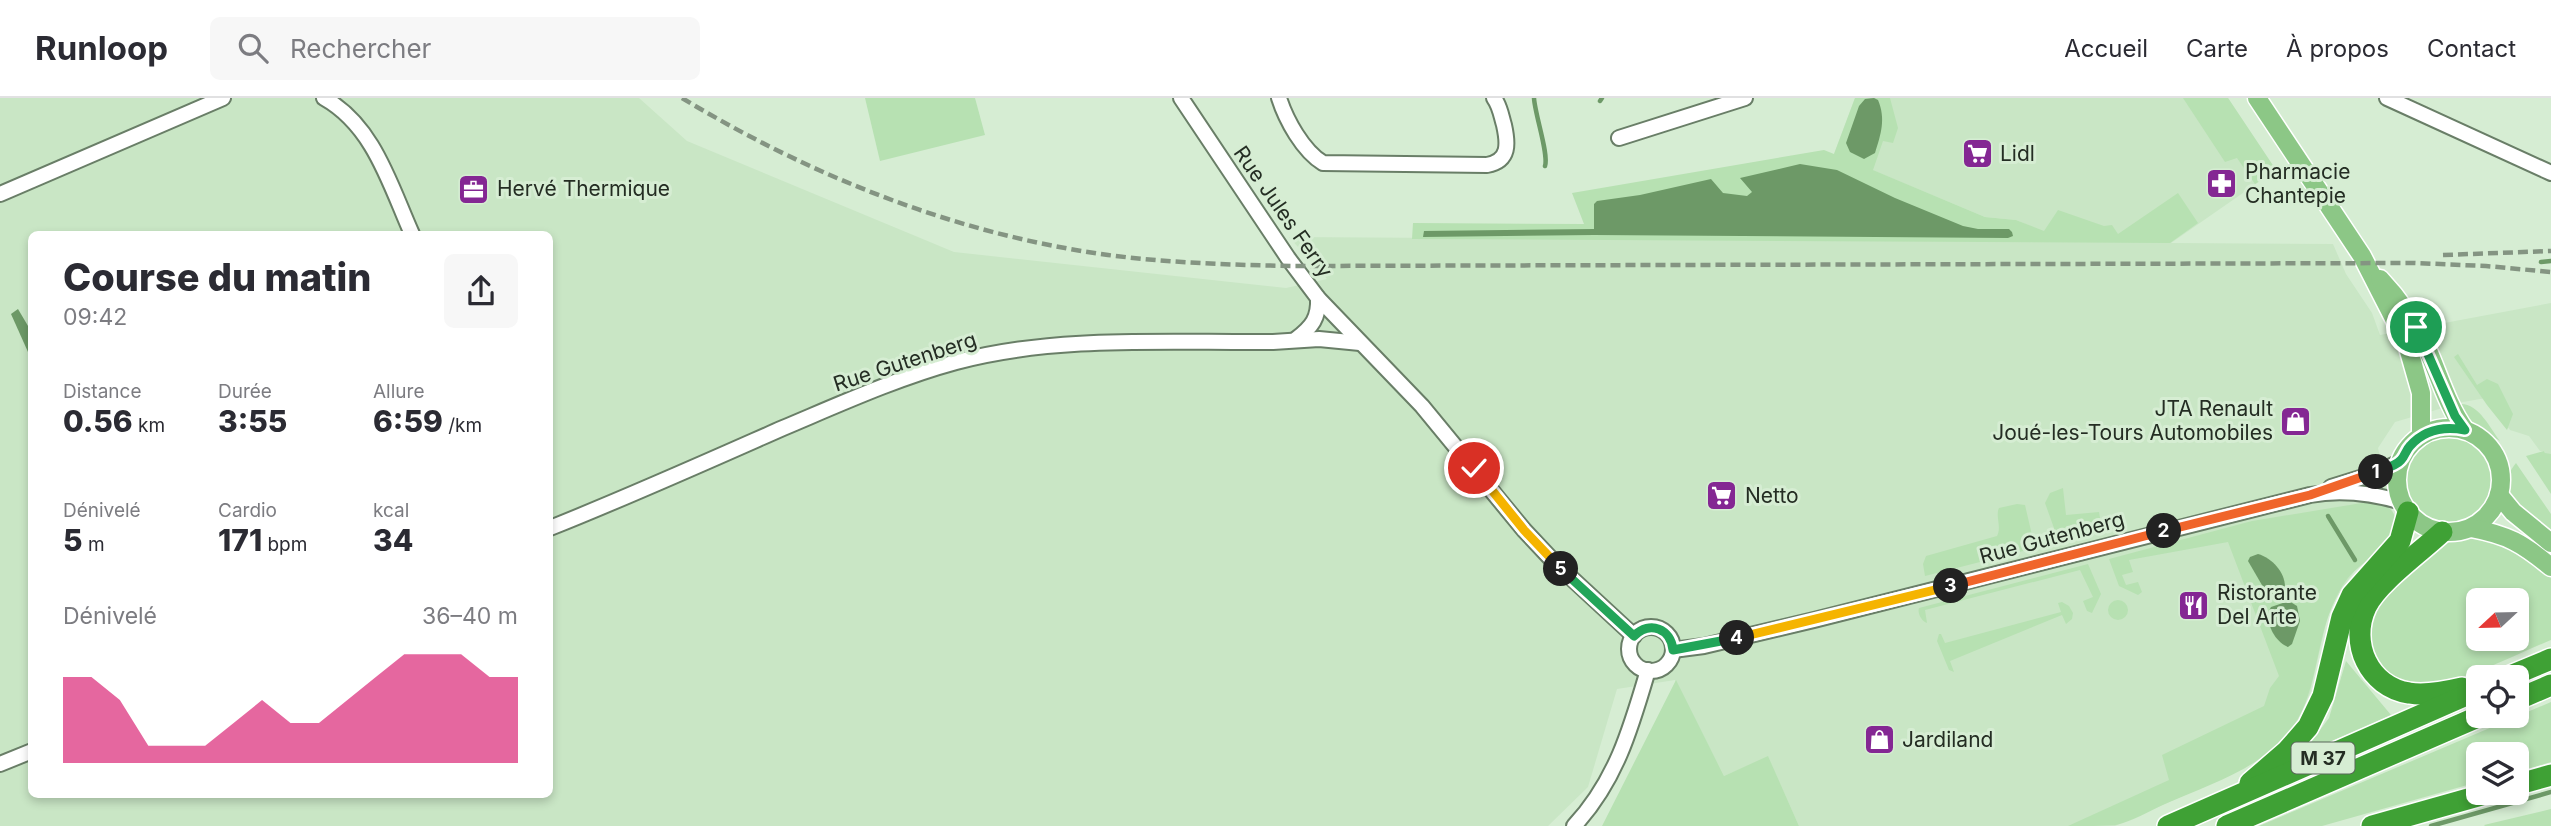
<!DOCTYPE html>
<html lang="fr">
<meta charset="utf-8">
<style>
body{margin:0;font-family:Inter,sans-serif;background:#f7f7f7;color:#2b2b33;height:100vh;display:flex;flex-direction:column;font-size:26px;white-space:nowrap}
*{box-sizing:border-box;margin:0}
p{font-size:23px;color:#7c7c81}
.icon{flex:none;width:38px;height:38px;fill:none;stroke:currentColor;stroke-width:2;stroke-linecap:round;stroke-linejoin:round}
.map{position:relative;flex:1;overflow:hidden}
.side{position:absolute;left:28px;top:133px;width:525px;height:567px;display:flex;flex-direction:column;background:#fff;border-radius:10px;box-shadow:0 4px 10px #0003}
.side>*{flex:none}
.needle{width:46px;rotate:248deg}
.fabs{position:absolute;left:2466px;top:490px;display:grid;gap:14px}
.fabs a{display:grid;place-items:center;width:63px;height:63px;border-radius:10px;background:#fff;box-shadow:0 4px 10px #0003;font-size:35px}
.pin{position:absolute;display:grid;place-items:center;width:60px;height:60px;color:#fff;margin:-30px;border:4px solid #fff;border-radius:50%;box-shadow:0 2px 7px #0007}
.km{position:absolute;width:35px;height:35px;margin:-18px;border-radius:50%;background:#222;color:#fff;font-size:19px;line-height:35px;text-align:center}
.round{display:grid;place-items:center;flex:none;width:74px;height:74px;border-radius:10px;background:#f7f7f7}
.summary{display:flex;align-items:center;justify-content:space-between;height:119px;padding:0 35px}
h1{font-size:38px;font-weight:800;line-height:52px}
.figures{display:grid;grid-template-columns:repeat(3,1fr);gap:10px;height:119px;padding:7px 35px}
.figures div{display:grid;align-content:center}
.figures b{font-size:30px;font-weight:800}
.figures small{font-size:19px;font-weight:400}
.figures p{font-size:19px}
.chart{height:196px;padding:14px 35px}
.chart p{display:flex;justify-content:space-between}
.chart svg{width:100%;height:126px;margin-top:7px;fill:#db2777;opacity:.7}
header{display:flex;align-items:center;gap:42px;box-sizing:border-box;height:98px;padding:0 35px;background:#fff;border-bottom:2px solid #e1e1e2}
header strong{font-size:33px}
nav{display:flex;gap:38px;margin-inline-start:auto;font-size:24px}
.search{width:490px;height:63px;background:#f7f7f7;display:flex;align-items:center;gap:18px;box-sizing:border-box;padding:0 24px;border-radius:10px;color:#7c7c81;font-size:26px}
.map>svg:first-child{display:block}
.built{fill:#c9e6c5;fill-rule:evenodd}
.green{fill:#b7e1b2;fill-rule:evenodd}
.water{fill:#6d9967}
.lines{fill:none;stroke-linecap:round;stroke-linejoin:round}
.stream{stroke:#6d9967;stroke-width:4.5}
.minor-casing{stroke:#697e67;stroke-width:18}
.major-casing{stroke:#fff;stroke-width:21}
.highway-casing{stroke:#fff;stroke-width:24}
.minor{stroke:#fff;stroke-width:14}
.major{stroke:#8cc786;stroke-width:18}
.highway{stroke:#3fa135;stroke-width:21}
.rail{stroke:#849482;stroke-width:4.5;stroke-dasharray:10 5;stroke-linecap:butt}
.split-1-casing{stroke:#fff;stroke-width:14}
.split-2-casing{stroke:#fff;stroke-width:14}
.split-3-casing{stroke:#fff;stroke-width:14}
.split-4-casing{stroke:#fff;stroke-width:14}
.split-5-casing{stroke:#fff;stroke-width:14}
.split-6-casing{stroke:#fff;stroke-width:14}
.split-1{stroke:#22a559;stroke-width:9}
.split-2{stroke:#f0652b;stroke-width:9}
.split-3{stroke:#f0652b;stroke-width:9}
.split-4{stroke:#f5b400;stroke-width:9}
.split-5{stroke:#22a559;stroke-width:9}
.split-6{stroke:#f5b400;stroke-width:9}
.labels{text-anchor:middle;stroke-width:6;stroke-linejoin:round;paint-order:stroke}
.shield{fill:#d6edd3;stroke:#596758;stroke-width:2}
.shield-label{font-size:19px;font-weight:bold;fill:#242d23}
.poi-label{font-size:21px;fill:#242d23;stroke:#d6edd3;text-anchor:start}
.street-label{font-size:21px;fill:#242d23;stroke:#d6edd3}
</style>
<header>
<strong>Runloop</strong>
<div class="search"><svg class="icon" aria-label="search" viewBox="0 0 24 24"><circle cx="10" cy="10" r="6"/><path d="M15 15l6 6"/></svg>Rechercher</div>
<nav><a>Accueil</a><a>Carte</a><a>À propos</a><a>Contact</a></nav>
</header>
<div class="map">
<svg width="2551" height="728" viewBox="0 0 2551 728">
<rect width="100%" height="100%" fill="#d6edd3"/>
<path class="built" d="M0,0H639L687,43L954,154L1286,190L1327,181L1289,139L2069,144L2016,122L1985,119L1834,56L1855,0H2228L2276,72L2171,145L2333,146L2346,176L2372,215L2380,237L2551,205V365L2544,353H2540L2529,338L2510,332L2486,300L2463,304L2395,324L2378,350L2391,410L2396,420L2388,446L2355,472L2335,502L2327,521L2310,595L2299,621L2284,640L2259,662L2230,677L2115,728H1799L1768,659L1724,678L1675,582L1617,591L1588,689L1548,728H0ZM32,136H550V696H32Z"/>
<g class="green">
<polygon points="865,0 975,0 985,37 880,63"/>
<polygon points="1855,0 1890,0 1898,30 1893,45 1883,43 1873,72 1985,119 2016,122 2044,133 2058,112 2104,128 2112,127 2118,136 2178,95 2198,125 2170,145 1412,141 1413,125 1584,126 1572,95 1824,52 1834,56"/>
<polygon points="2183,0 2228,0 2276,72 2255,86 2237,60 2225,64"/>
<polygon points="2458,256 2477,287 2487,281 2498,286 2513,316 2507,332 2487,307 2454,259"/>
<path d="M2461,306C2479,306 2490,330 2500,343L2466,322L2455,309Z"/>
<circle cx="2447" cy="382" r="44"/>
<polygon points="2544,353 2545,355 2551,356 2551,396 2526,358"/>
<path d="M2516,365L2551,416V434C2532,413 2488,400 2516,365Z"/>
<polygon points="2063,390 2066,417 2099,414 2102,432 2059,444 2045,405 2050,395"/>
<path d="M2374,403C2389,407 2400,416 2394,433C2388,450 2371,458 2358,470C2348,478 2341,489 2336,500C2313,545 2320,600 2285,639C2254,673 2206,688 2165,706C2149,713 2133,723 2116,727C2102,728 2083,728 2068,728L2169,682L2162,657L2264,608L2270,590L2279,578L2228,444L2129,462L2133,474L2122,477L2126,487L2138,484L2142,494L2138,497L2119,488L2109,461L2252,423Z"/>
<path d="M2017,406L2025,407L2035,450L1925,478L1923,466L1926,458L1997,438C2002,429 1995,418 1999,410Z"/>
<path d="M2474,438L2499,440L2551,476V542C2514,557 2454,589 2415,588C2403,588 2391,579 2382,572C2368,560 2366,534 2371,517C2377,500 2427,457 2443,446C2451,441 2464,440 2474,438ZM2478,502H2516V541H2478Z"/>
<path d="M2088,466L2101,496L2092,515L2087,513L2083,503L2093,499L2080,472L1925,512L1927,525C1922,524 1917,515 1919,510Z"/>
<circle cx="2118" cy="512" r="10"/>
<polygon points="2062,504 2069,508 2073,515 2072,521 2066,526 2062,517 1950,563 1954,574 1949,572 1937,543 1939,536 1941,536 1945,545 2061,514 2058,505"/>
<polygon points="2346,563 2391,617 2302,656 2329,620"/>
<polygon points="1676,582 1724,678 1768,658 1799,728 1602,728"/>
<polygon points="2551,604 2551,664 2517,674 2516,656 2478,656 2478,684 2322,728 2259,728"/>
<polygon points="2551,711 2551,728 2485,728 2484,727"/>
</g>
<g class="water">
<path d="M1874,0L1878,2C1886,21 1881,36 1875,55L1864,61L1850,54L1846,45L1859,8L1865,1Z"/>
<polygon points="1800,66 1837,72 1895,100 1963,128 1978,131 2009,131 2012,134 2013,138 2008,140 1594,137 1423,139 1424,133 1594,131 1594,106 1597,103 1640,97 1711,81 1723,95 1747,98 1752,94 1740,80"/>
<polygon points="18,211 31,233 31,256 28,254 11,216"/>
<path d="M2258,456C2272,460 2285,474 2285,489L2274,497L2266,494L2248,463L2250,459Z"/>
<path d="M2289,503L2297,508L2300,523L2292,546L2288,549C2274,544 2263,521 2271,509Z"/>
</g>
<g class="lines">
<g class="stream">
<path d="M1534,0C1535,17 1549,56 1545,68"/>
<polyline points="1600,3 1602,0"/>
<polyline points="2541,164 2551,163"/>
<polyline points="2328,418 2355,462"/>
<polyline points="2431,728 2551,694"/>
</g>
<defs>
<g id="minor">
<path d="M324,0C374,28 390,87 412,136"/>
<polyline points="1181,0 1288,160 1318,200 1422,308 1524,432 1554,464 1634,538"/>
<path d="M1279,0C1286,22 1303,53 1323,65L1487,67C1510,63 1508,45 1504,27C1501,17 1500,8 1494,0"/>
<polyline points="2387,0 2551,75"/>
<polyline points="1619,40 1745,0"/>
<polyline points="0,96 223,0"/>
<path d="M1296,241C1312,229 1319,220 1318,200"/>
<polyline points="2331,389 2376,375 2400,364"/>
<path d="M550,430C628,399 706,364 783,330C840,306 897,280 956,264C1056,237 1170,245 1273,244L1319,241L1360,245"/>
<circle cx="1651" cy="551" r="22"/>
<path d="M1673,552L1704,548L1814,522L2310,397C2342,391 2371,395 2402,404"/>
<polyline points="0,666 32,653"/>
<path d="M1574,728C1616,683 1631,630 1648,572"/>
</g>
<g id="major">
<polyline points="2257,0 2362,158 2407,246 2421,295 2421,338"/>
<path d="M2380,181C2399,201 2414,223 2426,248C2439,277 2447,307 2465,332"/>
<circle cx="2449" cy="382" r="52"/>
<polyline points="2499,397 2513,414 2551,445"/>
<path d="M2471,430C2508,437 2522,445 2551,469"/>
</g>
<g id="highway">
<path d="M2442,434C2422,453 2377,485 2366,509C2349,545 2369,589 2409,595C2426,598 2445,594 2462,590"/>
<polyline points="2508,579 2551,561"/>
<polyline points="2516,602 2551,587"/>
<polyline points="2250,685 2287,653 2308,629 2323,598 2342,519 2352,497 2400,443 2408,414"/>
<polyline points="2516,687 2551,677"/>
<polyline points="2168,728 2478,592"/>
<polyline points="2227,728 2480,618"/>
<polyline points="2372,728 2489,695"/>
</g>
</defs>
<use href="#minor" class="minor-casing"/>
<use href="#major" class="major-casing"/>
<use href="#highway" class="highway-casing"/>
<use href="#minor" class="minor"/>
<use href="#major" class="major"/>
<use href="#highway" class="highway"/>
<g class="rail">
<path d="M682,0C813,79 956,136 1108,157C1170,165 1232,167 1294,168L2415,165L2486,168L2551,174"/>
<polyline points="2443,157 2551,153"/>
</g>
</g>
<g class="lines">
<defs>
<path id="split-1" d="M2376,374C2384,371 2396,368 2401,362C2405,358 2406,352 2410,348C2425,331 2444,328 2465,332L2455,318L2416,229"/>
<polyline id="split-2" points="2164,433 2310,397 2376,374"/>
<polyline id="split-3" points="1951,488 2164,433"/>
<polyline id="split-4" points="1737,540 1951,488"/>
<path id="split-5" d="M1561,471L1634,538C1650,522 1671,531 1673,552L1737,540"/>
<polyline id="split-6" points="1474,370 1524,432 1561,471"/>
</defs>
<use href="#split-1" class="split-1-casing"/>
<use href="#split-2" class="split-2-casing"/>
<use href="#split-3" class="split-3-casing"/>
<use href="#split-4" class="split-4-casing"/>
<use href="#split-5" class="split-5-casing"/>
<use href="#split-6" class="split-6-casing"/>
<use href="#split-1" class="split-1"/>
<use href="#split-2" class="split-2"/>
<use href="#split-3" class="split-3"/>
<use href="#split-4" class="split-4"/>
<use href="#split-5" class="split-5"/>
<use href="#split-6" class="split-6"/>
</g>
<defs>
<symbol id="supermarket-square" viewBox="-11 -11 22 22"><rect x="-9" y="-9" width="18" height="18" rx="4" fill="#842793" stroke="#d6edd3"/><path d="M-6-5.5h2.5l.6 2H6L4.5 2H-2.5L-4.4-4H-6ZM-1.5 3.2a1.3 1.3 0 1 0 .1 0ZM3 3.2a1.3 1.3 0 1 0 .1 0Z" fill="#fff"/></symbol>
<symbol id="pharmacy-square" viewBox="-11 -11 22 22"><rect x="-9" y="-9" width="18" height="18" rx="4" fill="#842793" stroke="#d6edd3"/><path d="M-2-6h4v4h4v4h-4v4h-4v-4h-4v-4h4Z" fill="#fff"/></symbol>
<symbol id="office-square" viewBox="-11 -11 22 22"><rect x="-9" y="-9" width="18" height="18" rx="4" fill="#842793" stroke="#d6edd3"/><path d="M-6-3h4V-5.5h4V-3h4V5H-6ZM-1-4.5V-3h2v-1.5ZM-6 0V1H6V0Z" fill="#fff"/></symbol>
<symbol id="shop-square" viewBox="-11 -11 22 22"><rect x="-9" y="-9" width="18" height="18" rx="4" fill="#842793" stroke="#d6edd3"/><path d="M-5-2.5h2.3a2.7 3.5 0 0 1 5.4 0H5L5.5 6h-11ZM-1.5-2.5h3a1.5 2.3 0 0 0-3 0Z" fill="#fff"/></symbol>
<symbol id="restaurant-square" viewBox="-11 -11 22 22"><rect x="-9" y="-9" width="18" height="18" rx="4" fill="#842793" stroke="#d6edd3"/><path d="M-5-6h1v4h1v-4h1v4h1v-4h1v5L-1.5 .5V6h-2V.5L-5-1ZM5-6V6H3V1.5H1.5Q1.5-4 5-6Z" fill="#fff"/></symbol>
</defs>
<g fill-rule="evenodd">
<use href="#supermarket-square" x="1960" y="38" width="35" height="35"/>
<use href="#pharmacy-square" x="2204" y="68" width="35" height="35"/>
<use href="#office-square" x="456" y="74" width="35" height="35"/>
<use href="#shop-square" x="2278" y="306" width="35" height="35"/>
<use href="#supermarket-square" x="1704" y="380" width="35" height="35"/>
<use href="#restaurant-square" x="2176" y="490" width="35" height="35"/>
<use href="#shop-square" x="1862" y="624" width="35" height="35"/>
</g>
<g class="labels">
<rect class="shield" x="2291.5" y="644.5" width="63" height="31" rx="5"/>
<g class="shield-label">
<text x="2323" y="667">M 37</text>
</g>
<g class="poi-label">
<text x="2000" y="63">Lidl</text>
<text x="2245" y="81">Pharmacie<tspan x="2245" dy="24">Chantepie</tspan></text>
<text x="497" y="98">Hervé Thermique</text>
<text x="2273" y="318" text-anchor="end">JTA Renault<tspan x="2273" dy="24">Joué-les-Tours Automobiles</tspan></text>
<text x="1745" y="405">Netto</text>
<text x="2217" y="502">Ristorante<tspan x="2217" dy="24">Del Arte</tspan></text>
<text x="1902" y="649">Jardiland</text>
</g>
<g class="street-label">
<text transform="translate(1283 114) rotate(55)" y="7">Rue Jules Ferry</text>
<text transform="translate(905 264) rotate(-18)" y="7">Rue Gutenberg</text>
<text transform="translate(2052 440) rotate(-15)" y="7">Rue Gutenberg</text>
</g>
</g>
</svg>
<div class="fabs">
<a><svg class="needle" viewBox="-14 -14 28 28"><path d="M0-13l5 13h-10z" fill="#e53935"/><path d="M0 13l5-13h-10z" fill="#7c7c81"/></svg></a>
<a><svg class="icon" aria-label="locate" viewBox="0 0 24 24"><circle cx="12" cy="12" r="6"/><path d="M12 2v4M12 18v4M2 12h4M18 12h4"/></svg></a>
<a><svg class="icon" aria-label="layers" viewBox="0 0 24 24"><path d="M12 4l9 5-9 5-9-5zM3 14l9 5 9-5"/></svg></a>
</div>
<div class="pin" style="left:2416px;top:229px;background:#1e9e55"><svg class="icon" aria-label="arrive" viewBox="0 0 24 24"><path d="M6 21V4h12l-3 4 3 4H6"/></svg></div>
<div class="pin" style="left:1474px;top:370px;background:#d93025"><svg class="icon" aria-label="check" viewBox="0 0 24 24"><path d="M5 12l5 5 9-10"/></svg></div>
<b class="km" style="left:2376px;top:374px">1</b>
<b class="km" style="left:2164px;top:433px">2</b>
<b class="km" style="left:1951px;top:488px">3</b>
<b class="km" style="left:1737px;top:540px">4</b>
<b class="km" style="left:1561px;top:471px">5</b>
<section class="side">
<div class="summary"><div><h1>Course du matin</h1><p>09:42</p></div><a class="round"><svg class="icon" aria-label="share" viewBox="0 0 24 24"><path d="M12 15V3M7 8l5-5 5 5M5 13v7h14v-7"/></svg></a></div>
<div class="figures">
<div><p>Distance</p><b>0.56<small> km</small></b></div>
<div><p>Durée</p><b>3:55</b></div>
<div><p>Allure</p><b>6:59<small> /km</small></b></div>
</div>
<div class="figures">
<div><p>Dénivelé</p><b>5<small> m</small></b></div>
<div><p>Cardio</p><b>171<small> bpm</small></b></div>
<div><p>kcal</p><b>34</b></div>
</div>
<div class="chart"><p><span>Dénivelé</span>36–40 m</p>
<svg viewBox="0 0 160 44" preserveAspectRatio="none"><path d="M0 44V14L10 14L20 22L30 38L40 38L50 38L60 30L70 22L80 30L90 30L100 22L110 14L120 6L130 6L140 6L150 14L160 14V44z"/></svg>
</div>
</section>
</div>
